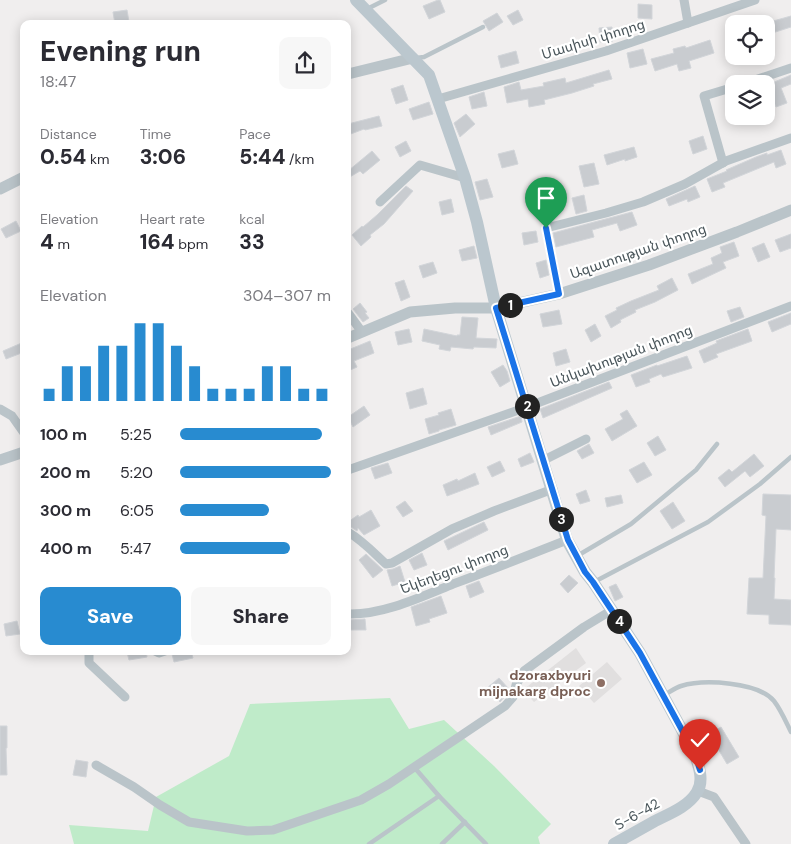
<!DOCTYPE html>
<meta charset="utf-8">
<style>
body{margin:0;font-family:"DM Sans","Noto Sans Armenian",sans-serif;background:#f7f7f7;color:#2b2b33;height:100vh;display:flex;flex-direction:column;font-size:19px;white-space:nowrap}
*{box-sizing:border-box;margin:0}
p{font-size:16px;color:#7c7c81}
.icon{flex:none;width:28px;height:28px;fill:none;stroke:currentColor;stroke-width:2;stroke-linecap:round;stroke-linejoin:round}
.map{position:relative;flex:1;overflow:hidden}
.drawer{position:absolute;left:20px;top:20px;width:331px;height:635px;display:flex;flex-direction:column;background:#fff;border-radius:10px;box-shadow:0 2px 12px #0003}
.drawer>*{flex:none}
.tools{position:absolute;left:725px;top:15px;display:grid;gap:10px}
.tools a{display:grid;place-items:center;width:50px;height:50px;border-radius:10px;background:#fff;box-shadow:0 2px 12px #0003;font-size:25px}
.pin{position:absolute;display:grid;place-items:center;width:42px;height:42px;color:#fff;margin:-51px -21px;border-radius:50% 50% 50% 0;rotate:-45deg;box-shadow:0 0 5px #0007}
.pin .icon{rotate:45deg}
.km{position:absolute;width:25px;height:25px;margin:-12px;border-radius:50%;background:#222;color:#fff;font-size:14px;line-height:25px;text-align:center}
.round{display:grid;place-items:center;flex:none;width:52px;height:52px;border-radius:10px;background:#f7f7f7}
.overview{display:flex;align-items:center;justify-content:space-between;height:85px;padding:0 20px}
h1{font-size:28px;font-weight:800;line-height:38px}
.stats{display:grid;grid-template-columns:repeat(3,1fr);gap:8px;height:85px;padding:5px 20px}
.stats div{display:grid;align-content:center}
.stats b{font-size:21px;font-weight:800}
.stats small{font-size:14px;font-weight:400}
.stats p{font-size:14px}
.chart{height:140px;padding:10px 20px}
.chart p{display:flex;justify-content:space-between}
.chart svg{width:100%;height:90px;margin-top:5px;stroke:#288bd0;stroke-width:6}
.button{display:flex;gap:10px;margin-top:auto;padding:10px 20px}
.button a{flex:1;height:58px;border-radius:10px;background:#288bd0;color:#fff;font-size:20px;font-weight:800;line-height:58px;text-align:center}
.button a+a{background:#f7f7f7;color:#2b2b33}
ul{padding:0 20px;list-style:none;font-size:16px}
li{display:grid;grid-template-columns:80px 60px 1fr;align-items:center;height:38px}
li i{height:12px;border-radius:6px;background:#288bd0}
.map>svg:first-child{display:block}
.education{fill:#e1dfdf}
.green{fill:#bfebc9}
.building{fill:#c9ccd0;stroke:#d2d5d9}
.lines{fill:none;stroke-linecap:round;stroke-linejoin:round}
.service{stroke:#bac4c9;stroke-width:4.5}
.minor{stroke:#bac4c9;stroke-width:9}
.tertiary{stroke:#bac4c9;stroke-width:11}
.secondary{stroke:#bbc7ce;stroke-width:12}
.route-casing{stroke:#fff;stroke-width:10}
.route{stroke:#1a73e8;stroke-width:6}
.education-dot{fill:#8d6e63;stroke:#fff;stroke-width:2}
.labels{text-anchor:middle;stroke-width:4.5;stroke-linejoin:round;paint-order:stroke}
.street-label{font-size:14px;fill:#485459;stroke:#fff}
.education-label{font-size:14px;font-weight:bold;fill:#785e54;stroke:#fff;text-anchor:end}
</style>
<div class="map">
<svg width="791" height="844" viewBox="0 0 791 844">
<rect width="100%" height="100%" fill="#f0eeee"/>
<g class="education">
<polygon points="576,648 586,663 534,702 523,690"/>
<polygon points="607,662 622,679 594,703 579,686"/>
</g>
<polygon class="green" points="390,698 409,729 444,720 494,766 551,824 538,837 540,844 74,844 69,825 148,831 156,797 229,756 250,704"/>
<g class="building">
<polygon points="438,0 440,0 445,12 429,19 423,6"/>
<polygon points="638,4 652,5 652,19 638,18"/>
<polygon points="127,10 129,22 115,24 113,12"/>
<polygon points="518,10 523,20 513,25 507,16"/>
<polygon points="497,13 503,22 489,31 483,21"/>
<polygon points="791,16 791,27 766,35 766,23"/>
<polygon points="612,27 613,41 600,42 599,28"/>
<polygon points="710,40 714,53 689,61 691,68 679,71 677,64 655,71 651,59 674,53 673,49 685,46 686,48"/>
<polygon points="643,49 647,64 630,68 627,53"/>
<polygon points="516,51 519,63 501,68 498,56"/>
<polygon points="609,70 612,79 593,84 594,86 572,93 544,100 545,104 529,107 528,99 507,103 504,87 519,82 521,90 544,86 543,83 565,78 566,83"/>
<polygon points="791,75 791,84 781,88 787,103 776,107 767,85"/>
<polygon points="403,85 408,100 396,104 391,89"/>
<polygon points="484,92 487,106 472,109 469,97"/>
<polygon points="429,102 433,114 413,120 409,109"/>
<polygon points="466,114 475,124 460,137 454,123"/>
<polygon points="379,116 382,126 365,130 364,129 348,135 348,124"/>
<polygon points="703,136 707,149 693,154 689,141"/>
<polygon points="406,141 411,151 400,157 395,147"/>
<polygon points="634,147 637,157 625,161 625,159 607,165 604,155"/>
<polygon points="514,150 518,164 502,168 498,154"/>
<polygon points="781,150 786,164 776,168 774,162 723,183 725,187 712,192 707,179 727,171 726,170 756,157 767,153 767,155"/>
<polygon points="372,151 380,160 363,174 360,171 348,178 348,171"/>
<polygon points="594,163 599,184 584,187 579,166"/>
<polygon points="487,179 493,197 480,200 475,182"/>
<polygon points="406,186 413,191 384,224 370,235 371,237 361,246 352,235 362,226 363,227 377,215"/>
<polygon points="695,186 700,197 688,202 687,199 669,206 666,199"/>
<polygon points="584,195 587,211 576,214 572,198"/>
<polygon points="451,199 454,212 442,215 439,202"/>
<polygon points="632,212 637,225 620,231 617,223 592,230 594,237 556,247 553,233"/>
<polygon points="16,221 21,231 6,238 1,229"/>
<polygon points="536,231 538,242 524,245 522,233"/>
<polygon points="791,234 791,248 780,252 775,240"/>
<polygon points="734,242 739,256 723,262 726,268 692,284 688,274 713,264 711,258 722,253 720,247"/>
<polygon points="764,243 770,257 758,262 752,248"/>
<polygon points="474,246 477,258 462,261 459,250"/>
<polygon points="546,260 549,275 540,278 536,263"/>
<polygon points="433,262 437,273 423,278 419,266"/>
<polygon points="672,278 678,290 655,302 635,310 636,312 620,320 621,322 611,328 605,316 617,310 616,308 631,301 659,290 657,286"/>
<polygon points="404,280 410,297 401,301 395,283"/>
<polygon points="360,303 367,312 365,313 369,318 363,322 353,309"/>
<polygon points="740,307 744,317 731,322 727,311"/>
<polygon points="559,310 562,324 543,327 540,314"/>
<polygon points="791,313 791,324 772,332 768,322"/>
<polygon points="462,317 478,318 476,338 497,339 496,348 474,347 473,349 451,347 450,351 439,349 440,345 422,341 424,329 457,336 457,335 460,335"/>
<polygon points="595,324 601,336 591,342 585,330"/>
<polygon points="409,329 412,342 398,345 395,332"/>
<polygon points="748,329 752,341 716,354 718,357 704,363 699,351 717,343 716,341"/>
<polygon points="370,341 374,353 354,361 357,367 348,371 348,350"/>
<polygon points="24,342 24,352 6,359 3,351"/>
<polygon points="566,349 570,362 556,366 553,353"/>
<polygon points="687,356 692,368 663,377 661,374 649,379 650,382 636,387 631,375 657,365 657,366"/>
<polygon points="503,365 507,371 510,381 500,387 491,372"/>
<polygon points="609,382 612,388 543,418 540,409"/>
<polygon points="423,388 427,404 410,409 406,393"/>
<polygon points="364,406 370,415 353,427 348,417"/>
<polygon points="451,409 456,425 439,430 439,431 429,434 425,419 439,415 438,413"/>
<polygon points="627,410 637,426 612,441 605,429 623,419 620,414"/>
<polygon points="521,416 522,422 491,435 488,427"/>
<polygon points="658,436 666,450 655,456 647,443"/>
<polygon points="589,444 594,453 582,459 577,451"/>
<polygon points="530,453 534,462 521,467 518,459"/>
<polygon points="754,454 764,466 750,477 745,471 725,487 718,478 729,469 732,472"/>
<polygon points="500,461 505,471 492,477 487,467"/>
<polygon points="644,462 652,475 637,483 629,470"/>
<polygon points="388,463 392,473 375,479 371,468"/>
<polygon points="475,473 479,484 447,496 443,485 457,479 458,481"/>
<polygon points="586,490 590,501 580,504 576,494"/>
<polygon points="763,494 791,495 791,530 776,529 774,578 775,578 774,599 791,600 791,625 769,624 769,615 747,614 749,578 763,578 766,516 762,515"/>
<polygon points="621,495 623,503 607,507 605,498"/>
<polygon points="405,501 413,511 403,517 396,507"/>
<polygon points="673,502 685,521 672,529 660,511"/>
<polygon points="371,510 380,526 364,535 358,528 357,531 351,527 348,526 348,522 358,515 359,517"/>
<polygon points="484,522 488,530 448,550 444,541"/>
<polygon points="422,553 427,565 414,570 409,560"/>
<polygon points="366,554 383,570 373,578 359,560"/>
<polygon points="400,566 405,582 392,586 387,570 393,569"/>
<polygon points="569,575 578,583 568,593 560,584"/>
<polygon points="479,581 484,592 470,598 466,586"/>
<polygon points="616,584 623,597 615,601 609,587"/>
<polygon points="441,596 447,613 429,619 430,622 416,626 411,607"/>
<polygon points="365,619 366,630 348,630 348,620"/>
<polygon points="17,621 20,634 6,636 4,624"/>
<polygon points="132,651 146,651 147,657 129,660 127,652"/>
<polygon points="187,651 191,651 193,658 174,662 172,654"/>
<polygon points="499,678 509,689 507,694 500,702 487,688"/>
<polygon points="0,726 7,726 7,748 6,748 7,775 0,775"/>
<polygon points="721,727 739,757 727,764 709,734"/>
<polygon points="76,760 88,762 86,777 73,775"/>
</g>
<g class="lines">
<g class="service">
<polyline points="367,9 385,0"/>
<polyline points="416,58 424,57 483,27"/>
<polyline points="577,556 631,524 696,470 717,444"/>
<polyline points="594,582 708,522 760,484 791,457"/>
<path d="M664,695C670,692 675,688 681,686C704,679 758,682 774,701C781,710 786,722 791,732"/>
<polyline points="414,767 439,796 486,844"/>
<polyline points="369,844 439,796"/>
<polyline points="442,844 465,822"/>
</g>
<g class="minor">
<polyline points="684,0 688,23"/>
<polyline points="743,84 791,68"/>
<polyline points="438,99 606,51 755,0"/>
<polyline points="723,163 704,96 734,87"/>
<polyline points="380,202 420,165 465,178"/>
<polyline points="559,294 546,228 606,213 643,202 685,184 726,161 791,138"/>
<polyline points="348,313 362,332"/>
<polyline points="0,409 12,416 24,433"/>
<polyline points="544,460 586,439"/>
<polyline points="348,470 527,407 791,306"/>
<path d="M348,532C363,541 373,552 386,564L392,563L452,529L494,511L553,489"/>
<path d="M348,614C383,615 421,597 453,584C491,570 529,555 567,540"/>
<polyline points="89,651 89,663 125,697"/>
<polyline points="155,651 159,653 165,651"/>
<polyline points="96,765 134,787 160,805 189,822 247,831 273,830 361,800 389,784 505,706 513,697 516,685 524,671 584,627 612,610"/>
<polyline points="698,791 714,797 746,844"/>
</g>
<g class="tertiary">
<polyline points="348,74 413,58"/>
<polyline points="0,189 24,177"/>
<polyline points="348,338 410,312 455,308 496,308 559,294 649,265 737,232 791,210"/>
<polyline points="0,460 24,452"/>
</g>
<path class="secondary" d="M356,0L429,75L465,178L477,222L496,308L567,540L585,572L593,582L640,653L695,754C699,767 704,781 697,792C688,807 669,814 655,821C641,829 628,836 614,844"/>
</g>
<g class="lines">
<defs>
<polyline id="route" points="546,228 559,294 496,308 568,540 585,572 593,582 640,653 695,754 700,770"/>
</defs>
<use href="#route" class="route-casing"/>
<use href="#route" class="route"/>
</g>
<circle class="education-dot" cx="601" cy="683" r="5"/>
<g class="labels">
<g class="street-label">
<text transform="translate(593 39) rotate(-17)" y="5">Մասիսի փողոց</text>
<text transform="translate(638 251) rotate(-19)" y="5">Ազատության փողոց</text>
<text transform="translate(621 356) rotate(-21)" y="5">Անկախության փողոց</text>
<text transform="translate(454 569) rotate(-21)" y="5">Եկեղեցու փողոց</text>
<text transform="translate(637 814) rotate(-29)" y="5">Տ-6-42</text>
</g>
<g class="education-label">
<text x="591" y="680">dzoraxbyuri<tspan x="591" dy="16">mijnakarg dproc</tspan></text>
</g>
</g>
</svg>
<div class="tools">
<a><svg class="icon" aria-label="locate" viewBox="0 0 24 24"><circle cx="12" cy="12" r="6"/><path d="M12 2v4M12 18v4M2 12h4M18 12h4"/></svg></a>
<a><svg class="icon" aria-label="layers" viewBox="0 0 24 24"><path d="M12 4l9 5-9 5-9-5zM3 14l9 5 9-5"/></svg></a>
</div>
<div class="pin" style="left:546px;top:228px;background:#1e9e55"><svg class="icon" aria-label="arrive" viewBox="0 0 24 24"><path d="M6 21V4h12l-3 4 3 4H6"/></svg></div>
<div class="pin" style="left:700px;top:770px;background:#d93025"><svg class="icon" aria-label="check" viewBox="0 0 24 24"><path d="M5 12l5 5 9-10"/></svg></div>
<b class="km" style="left:510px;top:305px">1</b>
<b class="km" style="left:527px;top:406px">2</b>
<b class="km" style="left:561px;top:519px">3</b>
<b class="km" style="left:619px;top:621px">4</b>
<section class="drawer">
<div class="overview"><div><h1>Evening run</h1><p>18:47</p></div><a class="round"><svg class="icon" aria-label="share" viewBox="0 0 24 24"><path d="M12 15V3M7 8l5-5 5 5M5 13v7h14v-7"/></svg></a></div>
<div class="stats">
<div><p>Distance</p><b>0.54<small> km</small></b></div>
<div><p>Time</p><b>3:06</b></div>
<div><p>Pace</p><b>5:44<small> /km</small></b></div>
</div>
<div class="stats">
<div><p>Elevation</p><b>4<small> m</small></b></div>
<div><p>Heart rate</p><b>164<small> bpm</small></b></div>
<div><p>kcal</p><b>33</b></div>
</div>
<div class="chart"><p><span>Elevation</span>304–307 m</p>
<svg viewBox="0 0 160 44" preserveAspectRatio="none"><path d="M5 44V38M15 44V27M25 44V27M35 44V17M45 44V17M55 44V6M65 44V6M75 44V17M85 44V27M95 44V38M105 44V38M115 44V38M125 44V27M135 44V27M145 44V38M155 44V38"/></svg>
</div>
<ul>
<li><b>100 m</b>5:25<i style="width:94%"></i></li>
<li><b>200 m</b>5:20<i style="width:100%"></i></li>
<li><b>300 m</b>6:05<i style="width:59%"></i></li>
<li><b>400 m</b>5:47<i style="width:73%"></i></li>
</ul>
<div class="button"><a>Save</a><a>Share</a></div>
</section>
</div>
